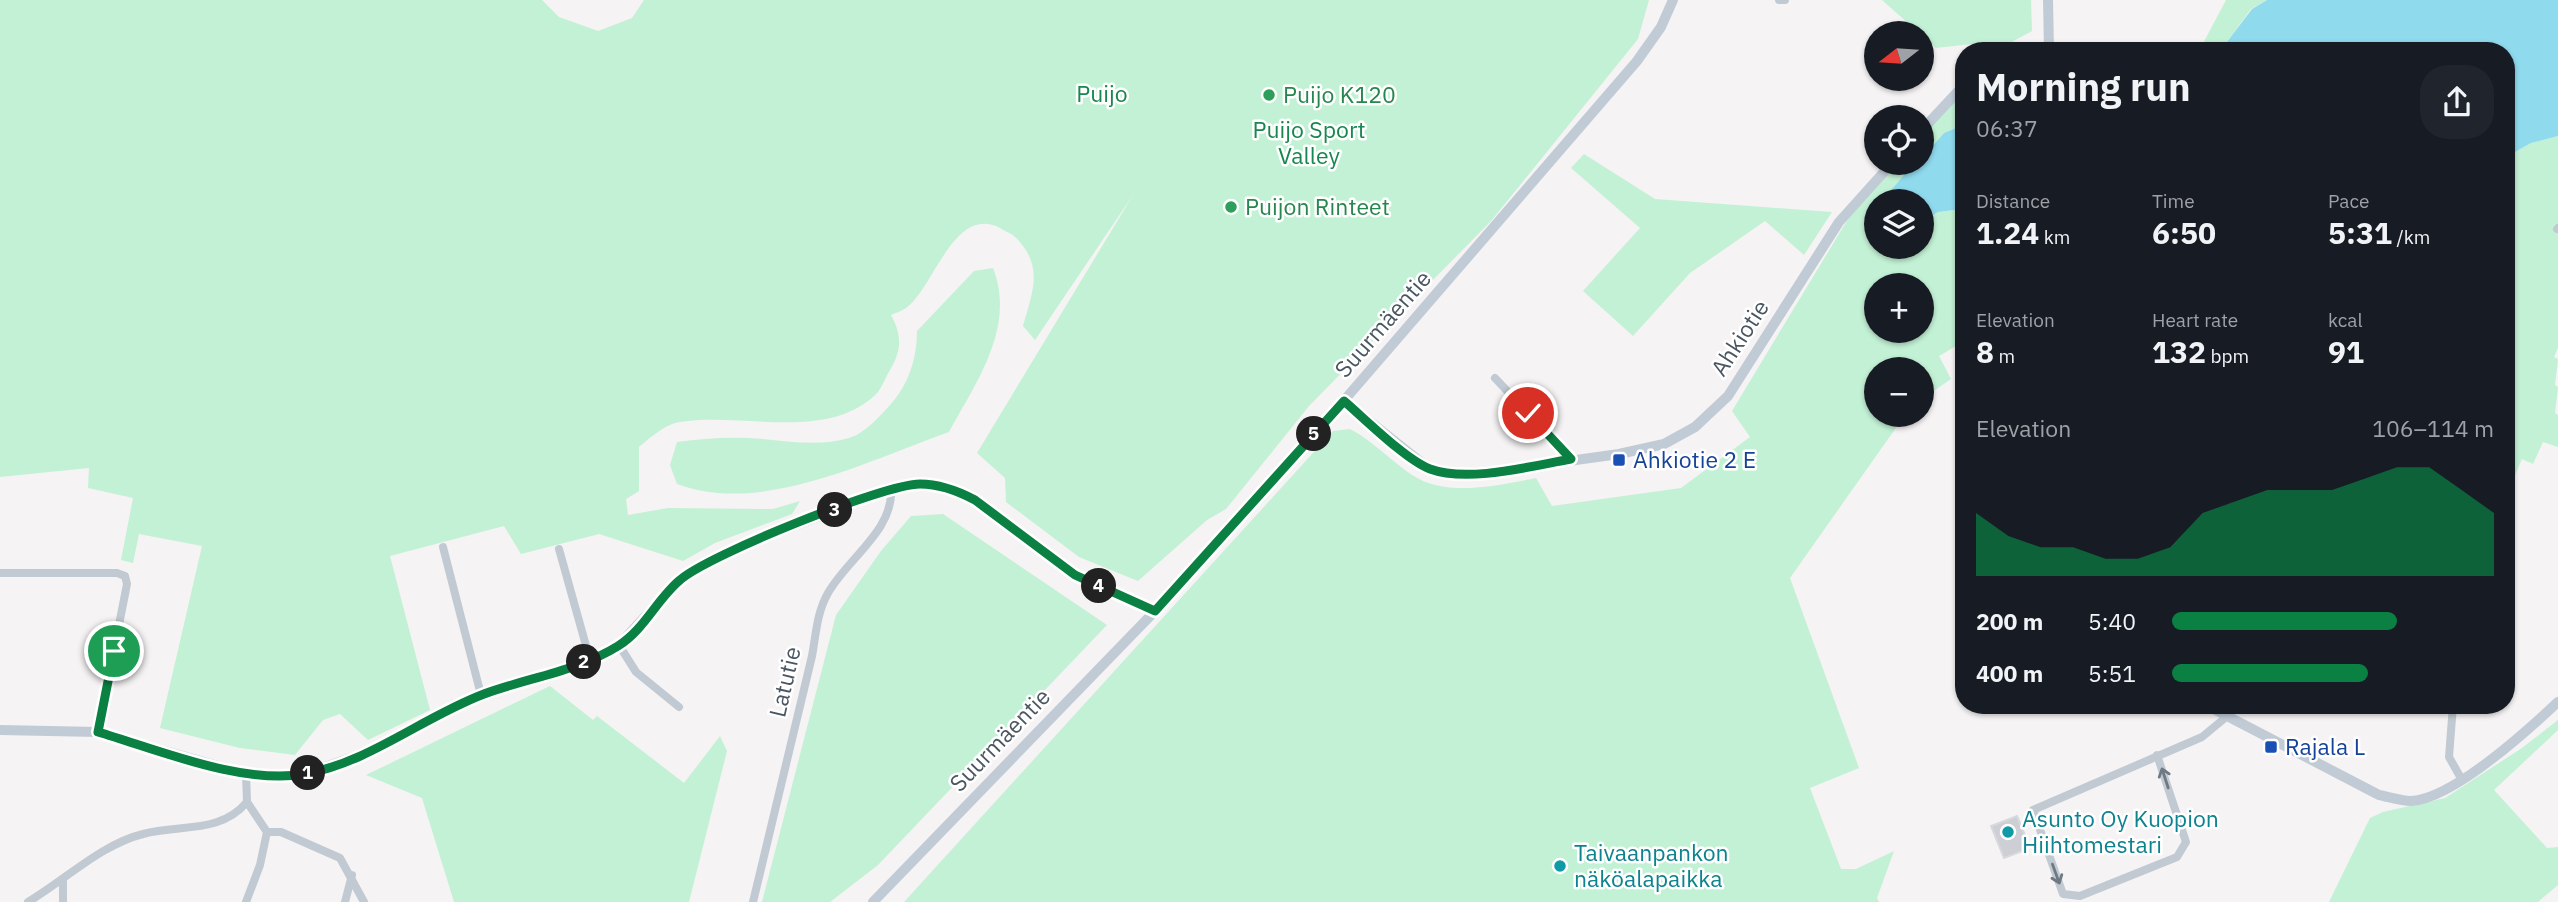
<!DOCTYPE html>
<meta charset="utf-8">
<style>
body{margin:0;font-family:"IBM Plex Sans",sans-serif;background:#20242c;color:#f1f3f6;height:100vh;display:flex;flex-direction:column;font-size:26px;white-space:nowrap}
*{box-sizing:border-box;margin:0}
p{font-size:23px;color:#9ea1a6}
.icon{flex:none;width:38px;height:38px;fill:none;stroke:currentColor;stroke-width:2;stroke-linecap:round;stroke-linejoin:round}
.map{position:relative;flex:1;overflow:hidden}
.drawer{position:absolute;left:1955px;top:42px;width:560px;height:672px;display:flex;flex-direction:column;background:#171b24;border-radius:28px;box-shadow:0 2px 5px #0004}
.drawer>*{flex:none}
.needle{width:46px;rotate:253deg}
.controls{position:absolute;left:1864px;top:21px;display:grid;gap:14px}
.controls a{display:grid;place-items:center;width:70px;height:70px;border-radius:50%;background:#171b24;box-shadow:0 2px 5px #0004;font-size:35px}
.pin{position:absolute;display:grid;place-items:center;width:60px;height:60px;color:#fff;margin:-30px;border:4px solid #fff;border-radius:50%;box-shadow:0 2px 7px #0007}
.km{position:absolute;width:35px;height:35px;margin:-18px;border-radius:50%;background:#222;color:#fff;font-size:19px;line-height:35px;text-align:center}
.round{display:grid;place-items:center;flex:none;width:74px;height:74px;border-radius:28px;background:#20242c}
.head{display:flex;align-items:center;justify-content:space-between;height:119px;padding:0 21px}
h1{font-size:38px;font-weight:800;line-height:52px}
.figures{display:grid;grid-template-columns:repeat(3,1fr);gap:10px;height:119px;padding:7px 21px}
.figures div{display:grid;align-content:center}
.figures b{font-size:30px;font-weight:800}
.figures small{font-size:19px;font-weight:400}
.figures p{font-size:19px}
.chart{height:196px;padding:14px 21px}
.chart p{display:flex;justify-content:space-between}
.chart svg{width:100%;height:126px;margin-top:7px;fill:#0b8043;opacity:.7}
ul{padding:0 21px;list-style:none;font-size:23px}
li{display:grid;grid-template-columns:112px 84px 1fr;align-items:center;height:52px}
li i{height:18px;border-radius:9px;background:#0b8043}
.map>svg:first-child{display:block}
.green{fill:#c3f1d5;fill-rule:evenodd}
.water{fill:#90daee}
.building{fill:#cdcfd5;stroke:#d7d9de;stroke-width:2}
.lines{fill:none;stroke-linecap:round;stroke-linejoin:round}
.street{stroke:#c1cad2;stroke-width:8}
.secondary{stroke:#c1cbd6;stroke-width:10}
.oneway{stroke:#6e7983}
.route-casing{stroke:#fff;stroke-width:14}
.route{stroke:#0b8043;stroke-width:9}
.leisure-dot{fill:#2e9e5b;stroke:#fff;stroke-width:2.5}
.transit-dot{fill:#1a4fb4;stroke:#fff;stroke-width:2.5}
.culture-dot{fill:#0f9aa8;stroke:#fff;stroke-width:2.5}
.labels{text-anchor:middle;stroke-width:5;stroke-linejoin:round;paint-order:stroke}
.park-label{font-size:23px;fill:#17864f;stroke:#fff}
.leisure-label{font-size:23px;fill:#27864d;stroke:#fff;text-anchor:start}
.street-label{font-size:23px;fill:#4a5661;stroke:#fff}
.transit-label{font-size:23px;fill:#164399;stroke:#fff;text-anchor:start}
.culture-label{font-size:23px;fill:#0d838f;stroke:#fff;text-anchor:start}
</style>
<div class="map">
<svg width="2558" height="902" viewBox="0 0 2558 902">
<rect width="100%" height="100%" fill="#f5f3f3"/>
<g class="green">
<path d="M0,0H542L559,17L598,31L632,18L644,0H1649L1638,39L1491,221L1309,406L1226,509L1207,520L1138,581L1079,557L1006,502L1005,478L977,453L1133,195L1035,340L1023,326C1032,293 1044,268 1018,240C1014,234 1006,232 1000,228C954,204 934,288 906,308C902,311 895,313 891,315C902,335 902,350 890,370C885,378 881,391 873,397C822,441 742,412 680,422C665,424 650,438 639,447V491L626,499L628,515L668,508L773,509L800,501L792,514L715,543L683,561L599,534L521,554L504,526L390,556L430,710L368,740L340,714L323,720L295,755L240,748L160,728L202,546L139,534L133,563L121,560L133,498L88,488L89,468L0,477Z"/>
<polygon points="1882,0 2031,0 2032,31 1995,51 1986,51 1981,43 1936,48"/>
<polygon points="2226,0 2267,0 2251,9 2220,51 2199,51"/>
<polygon points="1963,97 1963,125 1944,133 1922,158 1922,135 1945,108"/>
<polygon points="2558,136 2558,348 2554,357 2558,359 2555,385 2558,387 2555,413 2558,415 2558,447 2543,442 2533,464 2522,459 2512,482 2506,479 2506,157 2531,143"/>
<polygon points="1584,154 1655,199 1832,212 1804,255 1765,221 1690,273 1633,336 1583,291 1640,228 1571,168"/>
<path d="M1897,163H1916L1882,201H1876V247H1922V240L1926,238L1925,220L1938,212L1963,209V342L1939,356L1951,379L1922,399V369H1876V415H1905L1790,578L1859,768L1810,788L1841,869H1856L1894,851L1877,898L1879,902H904L1333,431L1350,429C1373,441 1391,461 1412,475C1447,498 1499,485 1536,478L1552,506L1681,488L1750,437L1732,411L1848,219ZM1876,285H1922V331H1876Z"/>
<path d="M993,268C1016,327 977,381 949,432C869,460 761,516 677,484L670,465L677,442C700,439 723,437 747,438C781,439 814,448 849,438C864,434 880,416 890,405C909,384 917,358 917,331L974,271Z"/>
<polygon points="943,514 1107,625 878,865 830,902 762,902 836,615 881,551 911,516"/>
<polygon points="550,686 593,720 597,716 684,783 720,736 727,751 689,902 454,902 422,798 366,775"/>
<polygon points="2558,720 2558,730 2494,790 2547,848 2558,847 2558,885 2538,902 2329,902 2370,818 2383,812 2445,798 2522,748"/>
</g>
<g class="water">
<polygon points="2267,0 2558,0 2558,136 2531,143 2506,157 2506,51 2220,51 2252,9"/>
<polygon points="1963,125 1963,209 1938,212 1925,220 1926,238 1922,240 1922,201 1882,201 1910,168 1922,163 1922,158 1944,133"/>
</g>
<polygon class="building" points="2017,816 2026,838 2022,840 2025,850 2004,858 1991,826"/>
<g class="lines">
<g class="street">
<polyline points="1779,0 1785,0"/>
<polyline points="2557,229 2558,228"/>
<polyline points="1495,378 1571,459"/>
<polyline points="443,547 481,695"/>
<polyline points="559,549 590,660"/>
<polyline points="0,573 117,573 125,576 127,584 98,732"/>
<polyline points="619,645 636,672 679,707"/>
<polyline points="2453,705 2449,757 2462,780"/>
<polyline points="2157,755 2186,842 2177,857 2080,896 2063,894 2033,810 2202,737 2225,718"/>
<polyline points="267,832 281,832 340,858 364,902"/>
<polyline points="63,882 63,902"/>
<path d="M28,902C65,880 102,844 143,834C181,824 220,834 247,802"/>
<polyline points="246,902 260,865 267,832 247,802 246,774"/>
<polyline points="345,902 352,875"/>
<path d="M753,902L812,656C816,634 817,612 828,593C847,559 894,530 891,489"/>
</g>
<g class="secondary">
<polyline points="2048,0 2049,51"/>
<polyline points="2025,51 2048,46"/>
<polyline points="1922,130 1964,85"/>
<polyline points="1344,401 1428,468 1454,474 1497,471 1619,454 1664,444 1695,427 1728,396 1839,222 1892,163"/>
<path d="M2206,705L2379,795C2389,797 2401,801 2411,801C2452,799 2527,731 2558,702"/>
<polyline points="0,730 98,732 246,774 305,774 368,752 481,695 590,660 619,645 680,579 738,547 891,489 919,484 947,487 975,500 1075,575 1155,611"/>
<polyline points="873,902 1155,611 1328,419 1637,61 1661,27 1673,0"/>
</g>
</g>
<defs><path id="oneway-shaft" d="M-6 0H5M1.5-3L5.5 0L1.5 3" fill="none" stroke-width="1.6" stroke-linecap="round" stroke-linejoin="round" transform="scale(1.75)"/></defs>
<g class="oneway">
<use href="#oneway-shaft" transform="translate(2165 778) rotate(-108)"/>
<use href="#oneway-shaft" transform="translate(2056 874) rotate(70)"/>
</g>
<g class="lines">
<defs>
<path id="route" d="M114,651L98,732C159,750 242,785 305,774C370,762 423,717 484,694C527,678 578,671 618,646C644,630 657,599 680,580C708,555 884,484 920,484C940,484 958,491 975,500L1075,575L1155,611L1344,401C1365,419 1406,460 1430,469C1468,483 1531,466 1571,459L1528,413"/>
</defs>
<use href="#route" class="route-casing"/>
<use href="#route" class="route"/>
</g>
<g class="leisure-dot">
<circle cx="1269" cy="95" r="7"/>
<circle cx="1231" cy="207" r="7"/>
</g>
<g class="transit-dot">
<rect x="1612" y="453" width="14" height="14" rx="3.5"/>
<rect x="2264" y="740" width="14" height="14" rx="3.5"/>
</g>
<g class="culture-dot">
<circle cx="2008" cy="832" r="7"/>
<circle cx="1560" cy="866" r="7"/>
</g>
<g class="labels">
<g class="park-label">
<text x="1102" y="102">Puijo</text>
<text x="1309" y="138">Puijo Sport<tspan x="1309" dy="26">Valley</tspan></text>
</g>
<g class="leisure-label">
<text x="1283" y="103">Puijo K120</text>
<text x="1245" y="215">Puijon Rinteet</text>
</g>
<g class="street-label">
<text transform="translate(1383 324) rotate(-49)" y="8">Suurmäentie</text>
<text transform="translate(1740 338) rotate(-57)" y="8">Ahkiotie</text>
<text transform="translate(785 682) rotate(-77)" y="8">Latutie</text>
<text transform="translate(1000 740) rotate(-46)" y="8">Suurmäentie</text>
</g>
<g class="transit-label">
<text x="1633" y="468">Ahkiotie 2 E</text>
<text x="2285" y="755">Rajala L</text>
</g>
<g class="culture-label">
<text x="2022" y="827">Asunto Oy Kuopion<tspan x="2022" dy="26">Hiihtomestari</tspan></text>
<text x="1574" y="861">Taivaanpankon<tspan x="1574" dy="26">näköalapaikka</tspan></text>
</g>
</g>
</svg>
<div class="controls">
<a><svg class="needle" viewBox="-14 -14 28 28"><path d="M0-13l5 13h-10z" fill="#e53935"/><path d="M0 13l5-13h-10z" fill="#9ea1a6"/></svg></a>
<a><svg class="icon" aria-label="locate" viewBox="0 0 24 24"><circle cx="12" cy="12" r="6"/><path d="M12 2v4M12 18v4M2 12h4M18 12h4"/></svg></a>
<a><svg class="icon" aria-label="layers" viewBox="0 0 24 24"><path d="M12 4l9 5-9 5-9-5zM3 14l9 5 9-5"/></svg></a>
<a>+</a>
<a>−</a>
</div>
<div class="pin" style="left:114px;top:651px;background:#1e9e55"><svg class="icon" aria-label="arrive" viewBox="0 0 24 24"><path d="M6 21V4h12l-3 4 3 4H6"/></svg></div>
<div class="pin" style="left:1528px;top:413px;background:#d93025"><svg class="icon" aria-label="check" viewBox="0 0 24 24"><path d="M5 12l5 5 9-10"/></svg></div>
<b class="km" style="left:308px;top:773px">1</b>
<b class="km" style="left:584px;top:662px">2</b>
<b class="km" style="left:835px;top:510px">3</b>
<b class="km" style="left:1099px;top:586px">4</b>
<b class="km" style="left:1314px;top:434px">5</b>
<section class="drawer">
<div class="head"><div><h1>Morning run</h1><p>06:37</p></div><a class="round"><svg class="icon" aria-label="share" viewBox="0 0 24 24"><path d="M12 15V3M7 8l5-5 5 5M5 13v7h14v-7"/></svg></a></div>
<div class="figures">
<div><p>Distance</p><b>1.24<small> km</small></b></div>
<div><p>Time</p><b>6:50</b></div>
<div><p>Pace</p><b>5:31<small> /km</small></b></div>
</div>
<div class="figures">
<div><p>Elevation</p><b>8<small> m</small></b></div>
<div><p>Heart rate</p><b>132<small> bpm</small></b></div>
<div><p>kcal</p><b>91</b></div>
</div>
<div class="chart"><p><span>Elevation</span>106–114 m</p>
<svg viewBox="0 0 160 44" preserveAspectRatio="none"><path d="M0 44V22L10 30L20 34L30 34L40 38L50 38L60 34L70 22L80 18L90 14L100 14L110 14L120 10L130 6L140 6L150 14L160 22V44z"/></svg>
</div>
<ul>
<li><b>200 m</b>5:40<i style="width:70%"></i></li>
<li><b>400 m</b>5:51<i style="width:61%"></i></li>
</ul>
</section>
</div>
